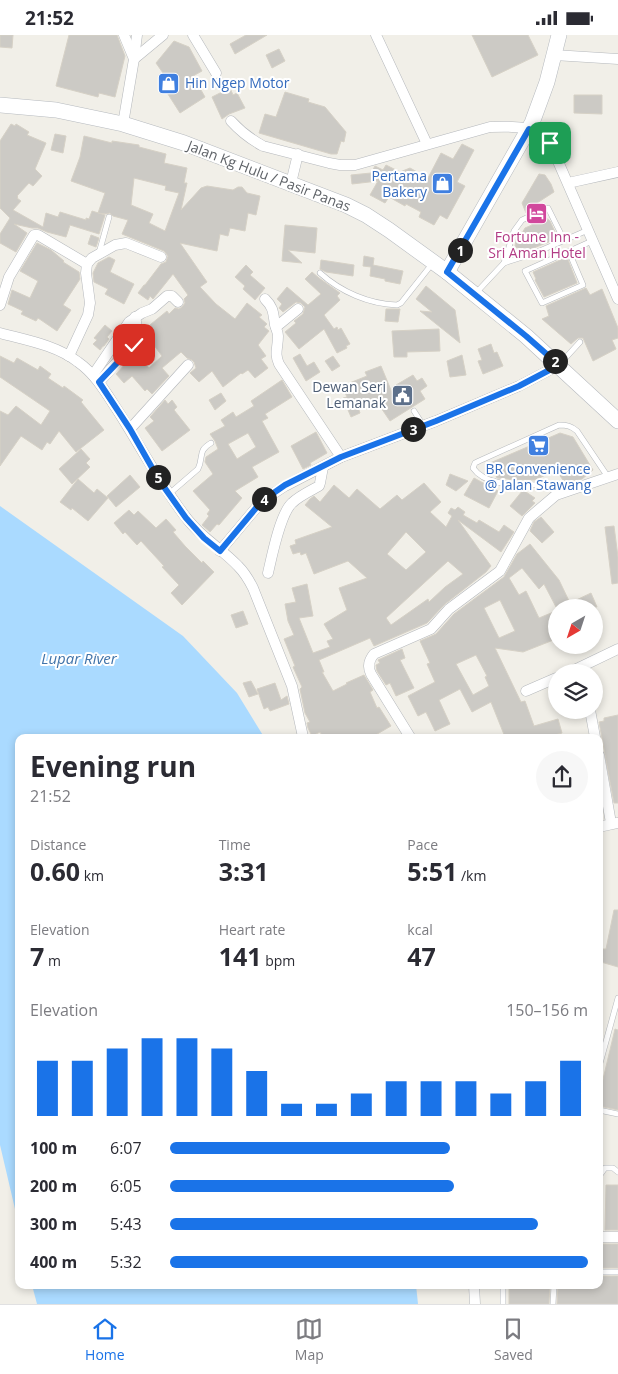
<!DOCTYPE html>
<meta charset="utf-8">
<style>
body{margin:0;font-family:"Open Sans",sans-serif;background:#f7f7f7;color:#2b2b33;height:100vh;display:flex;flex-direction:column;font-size:19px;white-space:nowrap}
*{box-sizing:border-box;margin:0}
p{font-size:16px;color:#7c7c81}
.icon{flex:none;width:28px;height:28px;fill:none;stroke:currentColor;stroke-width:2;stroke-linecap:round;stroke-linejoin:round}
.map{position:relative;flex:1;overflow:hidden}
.details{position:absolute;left:15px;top:699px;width:588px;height:555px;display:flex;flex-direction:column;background:#fff;border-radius:10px;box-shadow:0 2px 8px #0003}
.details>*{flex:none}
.needle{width:32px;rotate:219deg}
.buttons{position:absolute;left:548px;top:564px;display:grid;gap:10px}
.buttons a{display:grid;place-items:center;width:55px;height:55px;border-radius:50%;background:#fff;box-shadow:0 2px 8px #0003;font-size:25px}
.pin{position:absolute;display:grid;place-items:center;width:42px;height:42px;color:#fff;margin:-21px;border-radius:10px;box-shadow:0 2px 8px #0006}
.km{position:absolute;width:25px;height:25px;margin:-12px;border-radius:50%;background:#222;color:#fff;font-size:14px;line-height:25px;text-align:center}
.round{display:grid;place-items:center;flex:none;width:52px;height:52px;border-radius:26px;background:#f7f7f7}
.summary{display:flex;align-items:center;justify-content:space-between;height:85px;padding:0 15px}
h1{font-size:28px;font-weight:700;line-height:38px}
.metrics{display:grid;grid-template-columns:repeat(3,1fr);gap:8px;height:85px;padding:5px 15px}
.metrics div{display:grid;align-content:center}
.metrics b{font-size:25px;font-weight:700}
.metrics small{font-size:14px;font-weight:400}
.metrics p{font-size:14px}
.chart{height:140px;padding:10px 15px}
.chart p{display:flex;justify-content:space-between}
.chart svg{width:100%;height:90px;margin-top:5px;stroke:#1a73e8;stroke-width:6}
ul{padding:0 15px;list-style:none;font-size:16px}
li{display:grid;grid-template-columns:80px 60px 1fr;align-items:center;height:38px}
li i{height:12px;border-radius:6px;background:#1a73e8}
.status{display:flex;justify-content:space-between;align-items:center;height:35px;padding:0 25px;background:#fff;direction:ltr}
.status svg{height:14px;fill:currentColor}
.menu{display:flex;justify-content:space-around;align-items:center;height:70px;border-top:1px solid #e1e1e2;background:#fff;font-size:14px;color:#7c7c81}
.menu a{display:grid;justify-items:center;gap:2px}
.menu .selected{color:#1a73e8}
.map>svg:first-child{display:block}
.water{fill:#aadaff}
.building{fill:#cccac5;stroke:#d6d1c6;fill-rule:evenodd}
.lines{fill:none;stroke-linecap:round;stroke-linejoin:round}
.lane-casing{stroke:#b5b8bc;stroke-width:6}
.street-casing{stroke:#b5b8bc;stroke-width:11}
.secondary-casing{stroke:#b6babf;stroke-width:16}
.lane{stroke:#fff;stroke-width:5}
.street{stroke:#fff;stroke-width:10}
.secondary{stroke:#fff;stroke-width:15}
.route-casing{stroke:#fff;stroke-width:10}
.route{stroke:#1a73e8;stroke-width:6}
.labels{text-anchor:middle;stroke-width:4;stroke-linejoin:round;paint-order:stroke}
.shop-label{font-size:14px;fill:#366cbe;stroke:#fff;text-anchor:start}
.street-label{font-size:14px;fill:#5f6368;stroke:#fff}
.hotel-label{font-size:14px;fill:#b23c85;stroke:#fff}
.service-label{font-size:14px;fill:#4e5e75;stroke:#fff;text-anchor:end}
.water-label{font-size:15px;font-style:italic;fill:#4174aa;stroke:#fff}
</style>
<div class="status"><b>21:52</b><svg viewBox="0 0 49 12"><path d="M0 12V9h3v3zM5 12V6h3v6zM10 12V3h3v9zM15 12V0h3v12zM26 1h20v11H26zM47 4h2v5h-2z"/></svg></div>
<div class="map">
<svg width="618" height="1269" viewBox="0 0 618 1269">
<rect width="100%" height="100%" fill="#f1efe8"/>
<g class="water">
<polygon points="0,471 183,601 237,658 264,702 19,702 19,1191 0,1110"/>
<polygon points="32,1250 416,1250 418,1269 37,1269"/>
</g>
<g class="building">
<polygon points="0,0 13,0 12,13 0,12"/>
<polygon points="69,0 117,0 125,21 115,62 99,58 98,62 56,51"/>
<polygon points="246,0 267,0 235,19 230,9"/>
<polygon points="472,0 528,0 538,20 492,42"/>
<polygon points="174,6 189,12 202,36 193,41 205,62 180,78 166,56 168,54 159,41 163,38 156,28"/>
<polygon points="279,14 285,26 272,33 266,20"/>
<polygon points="230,53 233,60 237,58 245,73 229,79 222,84 212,62"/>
<polygon points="285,57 309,64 308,67 325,72 346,97 344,107 341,106 337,119 331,119 259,98 265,79 276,82"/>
<polygon points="574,60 602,60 602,79 574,78"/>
<polygon points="11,89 15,91 16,89 29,97 27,100 46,108 35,134 42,141 33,151 29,148 17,161 18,162 17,163 21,166 13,175 43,192 46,178 58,182 60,177 86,185 86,183 89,184 92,176 105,180 99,199 70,190 66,202 47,197 38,193 32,193 14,189 27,198 16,217 0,208 0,199 10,183 0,173 0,106"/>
<polygon points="55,99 66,101 63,118 51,115"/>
<path d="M84,101L112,108V106L139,110V112L166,119L164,128L187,133L184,148H187L181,175L201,153L207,151L233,155L238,152H242L247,158L260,161L256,180L248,178L245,196L230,193L228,201L220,199L217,216L180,208L207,247L200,252L216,269L235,284L247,268L262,280L259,282L267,289L264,292L269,296L258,310L266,321L261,324L268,333L255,343L248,335L242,339L241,338L223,352L212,336L199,347L190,338L196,333L194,327L192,325L187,323L181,317L162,333L169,341L152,359L147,354L145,356L132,341L124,348L116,339L127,327L128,328L137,320L149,333L162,321L145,298V294L167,276L169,279L175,273L179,274L182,272L185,268L184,264L188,260L173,239L153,264L150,261L148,265L138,258L144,250H145L161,229L166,227L168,221L164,216L122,199L128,185L113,181L110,178L106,179L98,178L105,158L71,146L80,122ZM134,143L166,151L165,155L179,158L165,196L149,188L153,179L131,170Z"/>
<polygon points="462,109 474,115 457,147 465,151 447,184 440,180 434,190 419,182 421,177 406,169 405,171 389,162 385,168 370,160 378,146 352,149 351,140 371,138 375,131 383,135 386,130 400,137 410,133 428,143 441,118 453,124"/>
<polygon points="539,139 545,140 551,149 554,157 537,168 539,173 526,178 522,168"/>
<polygon points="543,180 550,186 555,197 554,205 526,216 515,212 516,204 520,202 525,193 532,190 530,186"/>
<polygon points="285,190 317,193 315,218 288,215 302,228 282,226"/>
<polygon points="91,200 99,203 96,212 88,209"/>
<polygon points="37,208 51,215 64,226 63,227 79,237 80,244 63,270 71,275 57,296 38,283 36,286 21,279 23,276 8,269 12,255 30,263 38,246 20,236"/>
<polygon points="364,221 374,223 373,230 403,236 400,249 385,246 385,244 370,241 371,232 363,231"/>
<polygon points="109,222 115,225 110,237 134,249 124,269 105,259 108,254 94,247 93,238 98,228"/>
<polygon points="567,222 577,248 544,262 535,245 536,244 533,237"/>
<polygon points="321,225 354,230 353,241 326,237 320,234"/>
<polygon points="246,230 253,237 250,240 265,253 255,265 243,254 245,251 235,242"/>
<polygon points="312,237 319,243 340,258 337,261 340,265 324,280 334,294 337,292 338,295 341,293 350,309 346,311 347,313 337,318 324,294 299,314 285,297 296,288 294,286 303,279 305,272 301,268 296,267 283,277 279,273 282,269 277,264 287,252 308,270 321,259 305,244"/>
<polygon points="426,251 455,275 460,308 420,276 432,277 416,264"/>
<polygon points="586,253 590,260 602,254 618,293 618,303 612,305 616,314 593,326 583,303 578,303 571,309 542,284 549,281 546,271"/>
<polygon points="386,274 400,274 398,287 385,286"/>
<polygon points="105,290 112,296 107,302 109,304 104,311 103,311 100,315 93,309 97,305 94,303"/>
<polygon points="439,294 440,316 407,317 407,322 394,322 392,296"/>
<polygon points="491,309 494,318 497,317 503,331 483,339 478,326 482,325 478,314"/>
<polygon points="300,319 307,331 314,327 320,337 306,346 293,323"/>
<polygon points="462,320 466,340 450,342 447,326"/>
<polygon points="0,321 14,328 17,323 38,335 40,331 51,339 48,343 63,353 64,351 83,365 81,367 104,395 76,417 59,396 50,409 47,407 42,415 21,401 0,431 0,376 8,380 16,371 41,390 50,376 0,342"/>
<polygon points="333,321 340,331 332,336 325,326"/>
<polygon points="381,331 398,372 396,350 413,340 417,346 422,343 427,351 420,356 425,364 390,386 375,364 358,372 360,378 351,382 343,363 347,362 342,351 367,341 365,337"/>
<path d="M282,345L292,362L265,379L268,383L262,386L279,417L252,432L258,442L235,456L242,463L219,490L217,489L210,497L202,490L209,481L207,479L210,475L193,456L213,439L205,427L206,422L218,414L215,406L210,399L225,391L221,385L233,377L236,382L254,371L251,366ZM248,398L256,412L237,424L228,409Z"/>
<polygon points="221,358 226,366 215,375 209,365"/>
<polygon points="165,365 168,369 172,365 177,372 174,375 190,395 162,416 145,393 154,386 150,382"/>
<polygon points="316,397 327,418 310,428 311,430 303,434 291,411"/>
<polygon points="560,398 573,402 593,435 582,444 565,448 556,435 535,445 516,445 497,443 490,428"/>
<polygon points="81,414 90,424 86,428 90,432 72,449 59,434"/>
<polygon points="450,439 468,446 456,456 446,450"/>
<polygon points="130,440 140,452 116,472 107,461"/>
<polygon points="474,443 498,456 489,473 464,460"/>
<polygon points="78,444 94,458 97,454 108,463 88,486 72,473 71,475 60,467"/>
<path d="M424,448L441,467L430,477L446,492L452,481L448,478L451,473L455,475L458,472L465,477L463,480L477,488L479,485L499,497L504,490L514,497L501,517L458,485L491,531L486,537L445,569L427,588L374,611L370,603L319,625L324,637H322L333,656L347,649L346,648L364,640L373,655L370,657L377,673L379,672L391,691L372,702H323L320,697L312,701L308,693L307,688L310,687L305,678L300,654L302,652L293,632L295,631L284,604L294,600L288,586L285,569L296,567L292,553L307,549L313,581L299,583L313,618L330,612L327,606L333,604L324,589L347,575L339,553L367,543L348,526L314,539L306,518L301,520L300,517L293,519L290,511L296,509L295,505L332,492L305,470L310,464L314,461L320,467L334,450L349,463L357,454L380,474L397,460L402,465ZM406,497L426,517L406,535L387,519ZM448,526L463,539L445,552L429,567L428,564L391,590L386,583Z"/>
<polygon points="523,455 535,463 532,466 535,468 522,481 510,471"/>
<polygon points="129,475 134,480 138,476 156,493 166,484 176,495 173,497 185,511 202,528 203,526 214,537 182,570 171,558 179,550 162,532 164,531 141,506 137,510 125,497 123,499 114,488"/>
<polygon points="541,482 554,497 542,508 530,496 534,487"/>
<polygon points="614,491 618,522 618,548 612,549 605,492"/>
<path d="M530,509L559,545L570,568L591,558L597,572H556L544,549L539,554L522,533L509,543L519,560L526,556L539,583L556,576V604L523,617L495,613L521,667L525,666L534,691L558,684L562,698L547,702H505L491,667L472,677L460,654L439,665L450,689L435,696L426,677L418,681L408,661L435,647L427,629L430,628L420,606L436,599L454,579L504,542L517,519ZM500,565L515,596L499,603L484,573ZM476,620L487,641L485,642L489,651L473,660L456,629Z"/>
<polygon points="243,576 248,589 236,593 231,580"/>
<polygon points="402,614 405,623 400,625 414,653 396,661 390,648 386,650 377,636 376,630 380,628 378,625"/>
<polygon points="251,646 258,659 249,662 243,648"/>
<polygon points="275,648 281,665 287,661 289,669 270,676 268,672 264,674 257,654"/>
<polygon points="618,680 618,768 614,768 599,687 604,686 604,683"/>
<polygon points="614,875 618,875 618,932 601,927 603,922 599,921 599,914 606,914"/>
<polygon points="615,994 618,995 618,1075 599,1071 599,1061"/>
<polygon points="606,1150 618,1150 618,1195 605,1195"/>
<rect x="599" y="1209" width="19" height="24"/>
<polygon points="599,1241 618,1241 618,1269 557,1269 558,1250 599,1250"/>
<polygon points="509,1250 550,1250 549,1269 509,1269"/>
</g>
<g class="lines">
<defs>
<g id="lane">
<polyline points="569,217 583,250 542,268 525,236 592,206"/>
<polyline points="99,218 109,182"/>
<polyline points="504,228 535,218 588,195"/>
<path d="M320,238C341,257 369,269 397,270L401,268L432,229"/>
<polyline points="475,259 504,228 514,196 522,185 548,173 564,205"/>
<polyline points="559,330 580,307"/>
<polyline points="414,376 423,390"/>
<path d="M567,453C559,452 551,451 543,450C522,449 487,453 473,433L475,428L479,426L559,390C567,390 571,391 577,396L608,442"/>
<path d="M169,459L198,434C204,422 197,416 211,408"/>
<polyline points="599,1032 618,963"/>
<polyline points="599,1075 618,1079"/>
<polyline points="599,1146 600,1140 605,1133 613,1133 618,1137"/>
<polyline points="599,1237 618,1237"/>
<polyline points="503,1250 503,1269"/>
<polyline points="553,1269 554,1250"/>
</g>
<g id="street">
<polyline points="124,0 134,24 163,0"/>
<polyline points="193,0 216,38"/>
<polyline points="376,0 427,109"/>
<polyline points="554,20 618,24"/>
<path d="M231,86C241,97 250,104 263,111L329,128L340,130H355L490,92C513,91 533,90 550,108L618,264"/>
<polyline points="123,89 134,24 137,0"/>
<polyline points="291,148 298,119"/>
<polyline points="568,148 618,137"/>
<path d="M265,264C274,273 273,278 275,290C276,294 278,297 278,301C278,313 274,318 279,329L341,422"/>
<polyline points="0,270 9,242 34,200 38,200 87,229"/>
<polyline points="276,292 298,274"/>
<path d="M0,298C26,305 56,310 78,327C95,339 105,356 116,373C140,410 160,450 188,485C202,503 222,514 238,531C244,537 249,545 253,553L292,651L303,702"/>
<polyline points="69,321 88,280 90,268 86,238 87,229 92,223 115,210 126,208 161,222"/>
<polyline points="93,340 129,287 142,278 152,274 167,261 172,261 178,267"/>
<polyline points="99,347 136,306 138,297 135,282"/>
<polyline points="130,394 188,330"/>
<polyline points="220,516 256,473 265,464 285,451 341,422 436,386 519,351 559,330"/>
<path d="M268,538C272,521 280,479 292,468C299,461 310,456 319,451L320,448L323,432"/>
<polyline points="568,638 618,614"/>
<polyline points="526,656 556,643"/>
<polyline points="590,675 595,702"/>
<path d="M410,702L371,639C367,631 369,625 374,619L431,594L449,574L500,536L529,483L556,460L618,439"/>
<polyline points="599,720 611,788"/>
<polyline points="599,792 617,788"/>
<polyline points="599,1202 618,1202"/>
<polyline points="474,1250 475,1269"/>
</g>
<g id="secondary">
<polyline points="0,70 56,75 123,89 184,108 346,170 366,180 389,195 447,237 526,301 618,386"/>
<polyline points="447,237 532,88 547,47 559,0"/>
</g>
</defs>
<use href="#lane" class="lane-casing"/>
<use href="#street" class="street-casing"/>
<use href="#secondary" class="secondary-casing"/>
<use href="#lane" class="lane"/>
<use href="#street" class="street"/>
<use href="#secondary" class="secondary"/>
</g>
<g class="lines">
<defs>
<polyline id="route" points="134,310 99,347 130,394 159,445 186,483 204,503 220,516 256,473 265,464 285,450 341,422 436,386 519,351 559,330 526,301 447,237 529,94 540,98 550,108"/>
</defs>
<use href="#route" class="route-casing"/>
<use href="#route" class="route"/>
</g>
<defs>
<symbol id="shop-square" viewBox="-11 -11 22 22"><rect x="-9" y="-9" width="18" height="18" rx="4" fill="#3f7fe0" stroke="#fff"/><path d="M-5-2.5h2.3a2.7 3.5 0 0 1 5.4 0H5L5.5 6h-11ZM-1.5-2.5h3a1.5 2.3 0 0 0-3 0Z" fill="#fff"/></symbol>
<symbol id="hotel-square" viewBox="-11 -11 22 22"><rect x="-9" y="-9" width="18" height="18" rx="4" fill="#d1479c" stroke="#fff"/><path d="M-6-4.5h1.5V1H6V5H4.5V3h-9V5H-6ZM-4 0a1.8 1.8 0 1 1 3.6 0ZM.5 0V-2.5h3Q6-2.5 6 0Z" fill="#fff"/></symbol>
<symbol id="civic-square" viewBox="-11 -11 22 22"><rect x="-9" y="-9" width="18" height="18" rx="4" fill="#5c6f8a" stroke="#fff"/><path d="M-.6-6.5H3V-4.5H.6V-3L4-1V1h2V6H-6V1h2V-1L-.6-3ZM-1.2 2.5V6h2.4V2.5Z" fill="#fff"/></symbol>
<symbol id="supermarket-square" viewBox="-11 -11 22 22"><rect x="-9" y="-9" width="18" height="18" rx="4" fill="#3f7fe0" stroke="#fff"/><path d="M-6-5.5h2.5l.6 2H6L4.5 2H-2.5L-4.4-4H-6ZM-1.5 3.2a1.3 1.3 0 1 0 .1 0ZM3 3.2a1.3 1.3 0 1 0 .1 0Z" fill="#fff"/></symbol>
</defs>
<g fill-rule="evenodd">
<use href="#shop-square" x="156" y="36" width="25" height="25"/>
<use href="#shop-square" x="430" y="136" width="25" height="25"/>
<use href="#hotel-square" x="524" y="166" width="25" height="25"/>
<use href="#civic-square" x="390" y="348" width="25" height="25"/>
<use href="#supermarket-square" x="526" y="398" width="25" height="25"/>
</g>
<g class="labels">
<g class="shop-label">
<text x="185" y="53">Hin Ngep Motor</text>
<text x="427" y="146" text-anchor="end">Pertama<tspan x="427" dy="16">Bakery</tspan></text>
<text x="538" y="439" text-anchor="middle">BR Convenience<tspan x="538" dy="16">@ Jalan Stawang</tspan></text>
</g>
<g class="street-label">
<text transform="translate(269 141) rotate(21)" y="5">Jalan Kg Hulu / Pasir Panas</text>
</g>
<g class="hotel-label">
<text x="537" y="207">Fortune Inn -<tspan x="537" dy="16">Sri Aman Hotel</tspan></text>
</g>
<g class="service-label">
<text x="386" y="357">Dewan Seri<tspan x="386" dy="16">Lemanak</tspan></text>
</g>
<g class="water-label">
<text x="79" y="629">Lupar River</text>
</g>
</g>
</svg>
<div class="buttons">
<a><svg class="needle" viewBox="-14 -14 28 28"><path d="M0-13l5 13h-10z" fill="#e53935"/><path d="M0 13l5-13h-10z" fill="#7c7c81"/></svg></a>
<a><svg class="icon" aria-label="layers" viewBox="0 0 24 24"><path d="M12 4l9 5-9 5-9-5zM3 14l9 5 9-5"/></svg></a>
</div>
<div class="pin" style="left:550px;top:108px;background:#1e9e55"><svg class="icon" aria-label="arrive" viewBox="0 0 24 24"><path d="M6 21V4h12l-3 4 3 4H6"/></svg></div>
<div class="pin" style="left:134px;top:310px;background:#d93025"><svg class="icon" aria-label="check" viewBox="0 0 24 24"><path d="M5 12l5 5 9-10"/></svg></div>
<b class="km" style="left:460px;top:215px">1</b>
<b class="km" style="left:555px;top:326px">2</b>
<b class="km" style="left:413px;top:394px">3</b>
<b class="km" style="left:264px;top:464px">4</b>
<b class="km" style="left:158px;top:442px">5</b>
<section class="details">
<div class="summary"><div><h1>Evening run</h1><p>21:52</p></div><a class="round"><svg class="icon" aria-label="share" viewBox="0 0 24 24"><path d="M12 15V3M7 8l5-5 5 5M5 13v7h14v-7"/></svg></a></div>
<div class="metrics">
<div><p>Distance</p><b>0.60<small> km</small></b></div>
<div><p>Time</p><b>3:31</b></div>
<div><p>Pace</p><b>5:51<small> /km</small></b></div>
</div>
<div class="metrics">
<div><p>Elevation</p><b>7<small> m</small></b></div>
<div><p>Heart rate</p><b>141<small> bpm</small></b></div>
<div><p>kcal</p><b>47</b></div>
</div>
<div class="chart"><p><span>Elevation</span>150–156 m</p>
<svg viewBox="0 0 160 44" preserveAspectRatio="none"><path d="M5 44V17M15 44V17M25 44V11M35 44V6M45 44V6M55 44V11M65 44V22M75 44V38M85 44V38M95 44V33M105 44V27M115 44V27M125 44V27M135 44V33M145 44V27M155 44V17"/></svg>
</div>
<ul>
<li><b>100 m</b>6:07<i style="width:67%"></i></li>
<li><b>200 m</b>6:05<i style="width:68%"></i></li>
<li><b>300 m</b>5:43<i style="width:88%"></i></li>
<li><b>400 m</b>5:32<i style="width:100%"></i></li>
</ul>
</section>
</div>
<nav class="menu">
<a class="selected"><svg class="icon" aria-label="home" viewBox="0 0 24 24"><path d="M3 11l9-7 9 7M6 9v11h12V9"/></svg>Home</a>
<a><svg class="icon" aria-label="map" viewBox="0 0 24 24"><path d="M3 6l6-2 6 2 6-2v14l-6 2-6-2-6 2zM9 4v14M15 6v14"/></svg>Map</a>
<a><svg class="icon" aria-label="saved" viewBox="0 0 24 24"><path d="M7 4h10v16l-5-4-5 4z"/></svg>Saved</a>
</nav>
